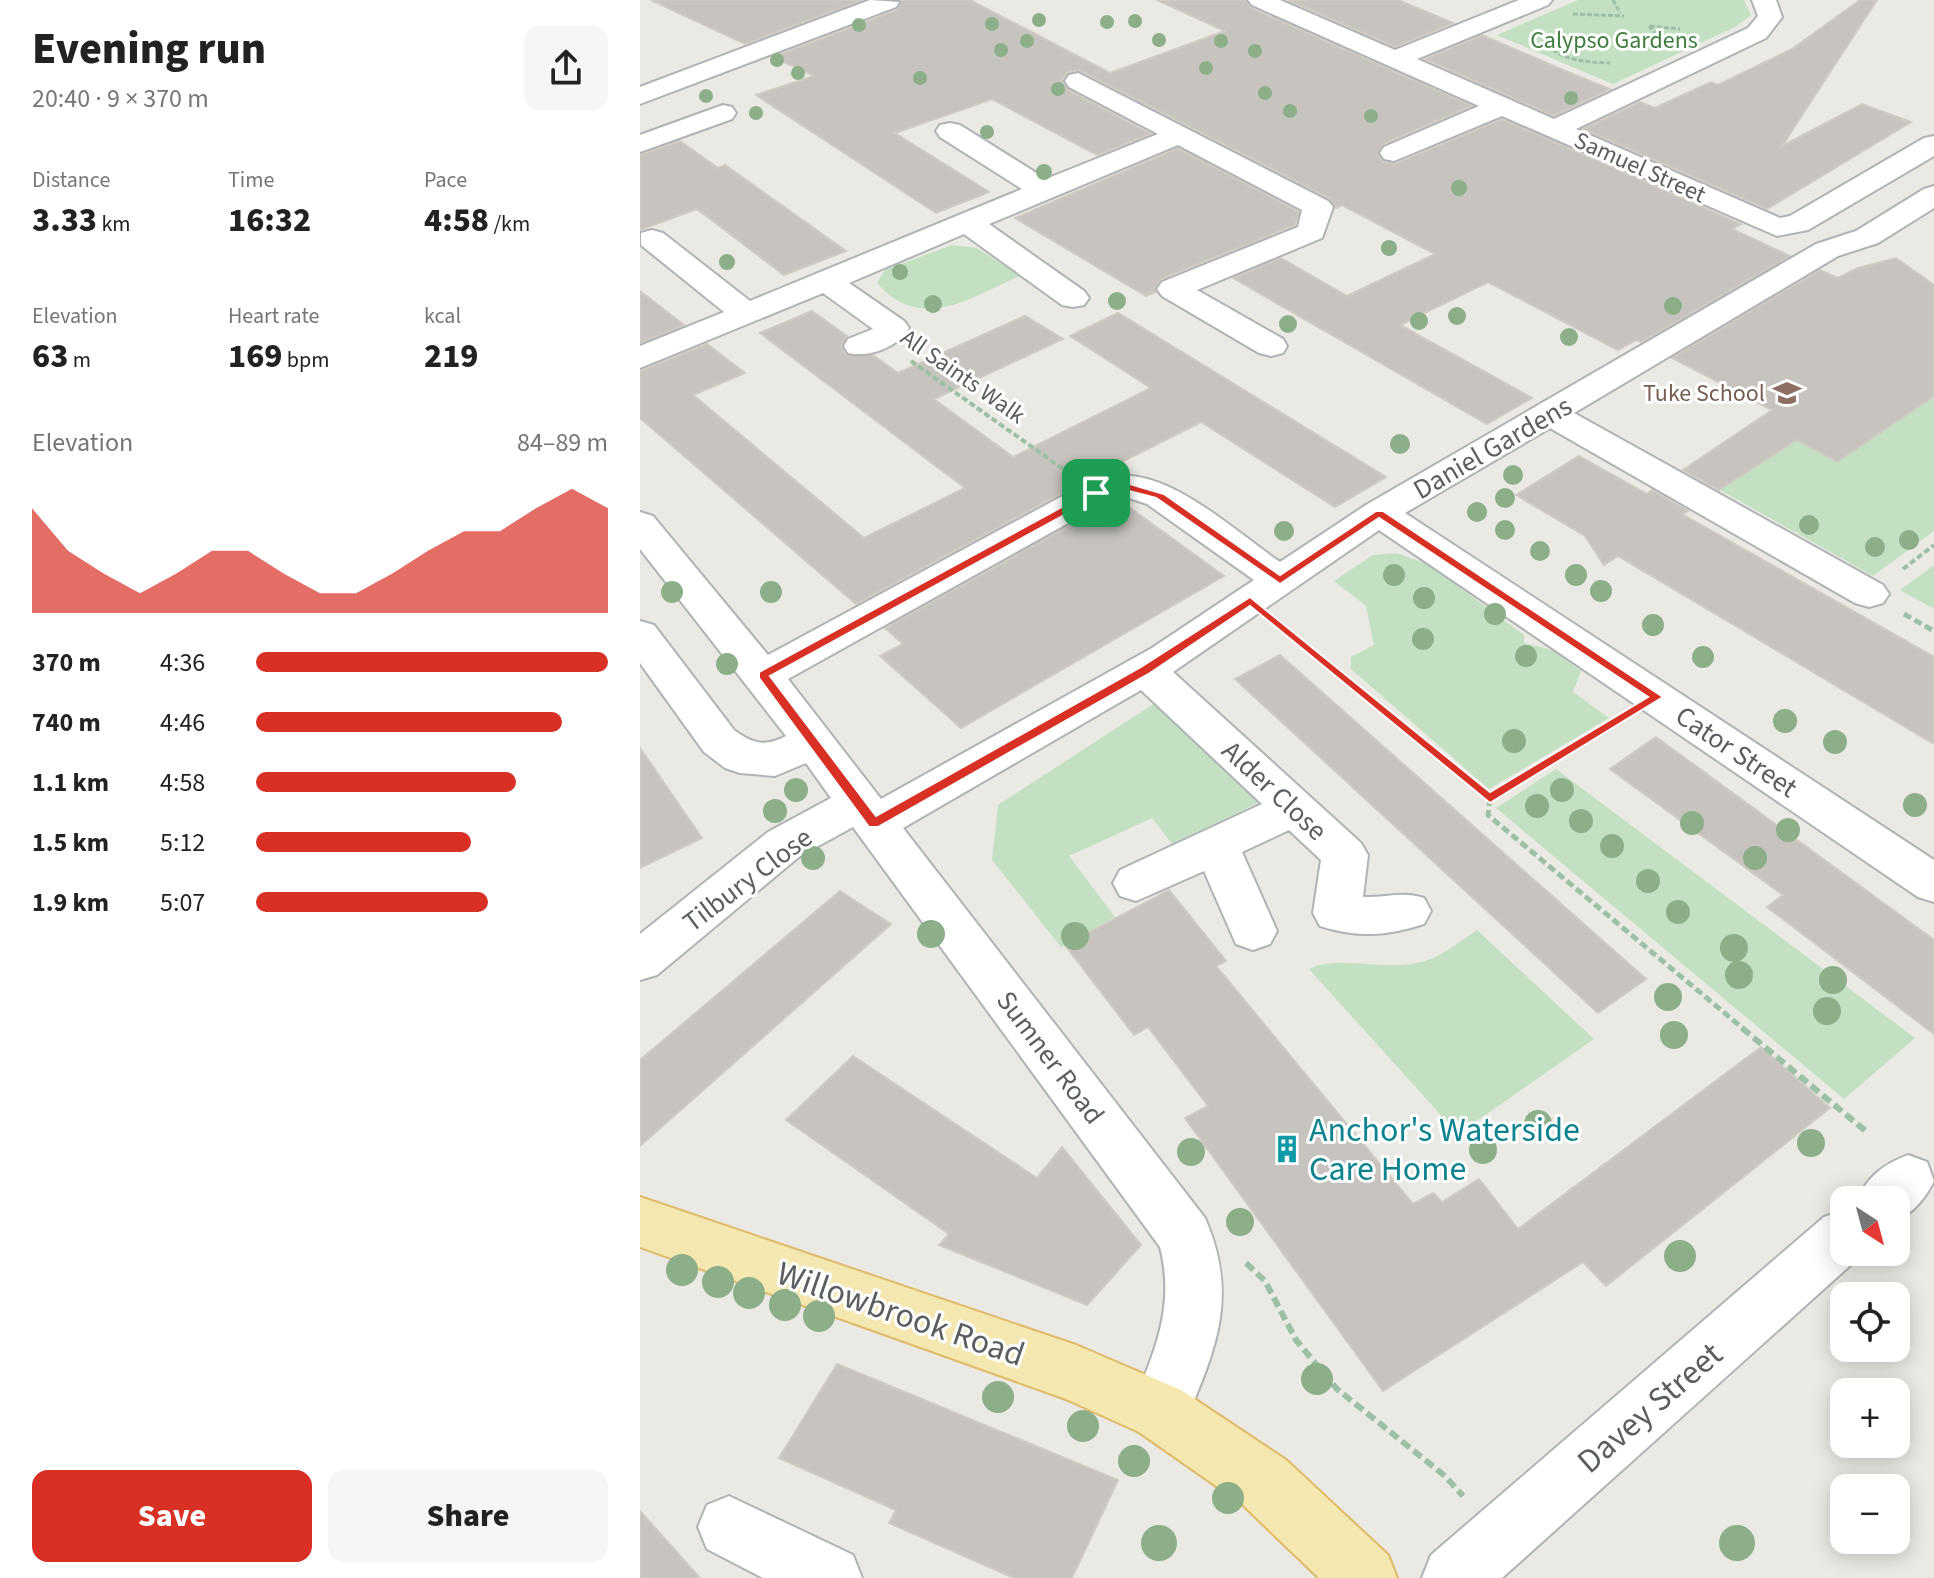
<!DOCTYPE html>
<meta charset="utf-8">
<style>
body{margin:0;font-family:"Source Sans 3",sans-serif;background:#f6f6f6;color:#222;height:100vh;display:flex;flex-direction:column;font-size:30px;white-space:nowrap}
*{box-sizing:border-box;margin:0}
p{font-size:26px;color:#767676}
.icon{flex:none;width:44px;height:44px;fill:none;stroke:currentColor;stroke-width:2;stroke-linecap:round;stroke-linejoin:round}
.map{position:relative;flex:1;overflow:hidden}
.panel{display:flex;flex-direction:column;background:#fff;width:640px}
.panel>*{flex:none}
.needle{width:52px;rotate:144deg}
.buttons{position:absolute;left:1190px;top:1186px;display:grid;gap:16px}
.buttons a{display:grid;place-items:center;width:80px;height:80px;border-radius:16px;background:#fff;box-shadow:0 4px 20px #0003;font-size:40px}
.pin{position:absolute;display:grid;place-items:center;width:68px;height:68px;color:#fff;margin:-34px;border-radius:16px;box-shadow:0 4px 12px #0006}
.round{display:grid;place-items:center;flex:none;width:84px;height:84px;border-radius:16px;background:#f6f6f6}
.summary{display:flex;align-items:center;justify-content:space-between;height:136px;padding:0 32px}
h1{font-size:44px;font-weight:800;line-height:60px}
.stats{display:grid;grid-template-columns:repeat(3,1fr);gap:12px;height:136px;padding:8px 32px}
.stats div{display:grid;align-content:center}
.stats b{font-size:34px;font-weight:800}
.stats small{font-size:22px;font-weight:400}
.stats p{font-size:22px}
.chart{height:224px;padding:16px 32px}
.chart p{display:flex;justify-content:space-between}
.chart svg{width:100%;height:144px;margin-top:8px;fill:#d93025;opacity:.7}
.primary-button{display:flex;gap:16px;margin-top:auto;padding:16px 32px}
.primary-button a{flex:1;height:92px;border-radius:16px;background:#d93025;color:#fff;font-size:32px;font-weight:800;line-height:92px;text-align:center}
.primary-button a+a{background:#f6f6f6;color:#222}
ul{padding:0 32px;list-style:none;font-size:26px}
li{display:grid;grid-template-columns:128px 96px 1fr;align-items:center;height:60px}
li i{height:20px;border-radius:10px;background:#d93025}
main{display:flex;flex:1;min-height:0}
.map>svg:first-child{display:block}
.green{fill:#c3e0c2}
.building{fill:#c7c4bf;stroke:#cfcbc2;stroke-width:2}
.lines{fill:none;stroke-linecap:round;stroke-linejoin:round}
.minor-casing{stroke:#b0b3b6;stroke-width:4}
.major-casing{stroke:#dfba68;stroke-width:4}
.path-far3{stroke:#9cc0a5;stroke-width:3;stroke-dasharray:5 2;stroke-linecap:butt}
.path-far2{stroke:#9cc0a5;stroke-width:4;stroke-dasharray:6 3;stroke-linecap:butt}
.path-far1{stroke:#9cc0a5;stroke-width:5;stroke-dasharray:8 4;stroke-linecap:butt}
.path{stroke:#9cc0a5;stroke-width:6;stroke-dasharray:10 5;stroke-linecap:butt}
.minor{fill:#fff;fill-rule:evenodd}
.major{fill:#f4e7af;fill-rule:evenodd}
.tree{fill:#8cae89}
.route{fill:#d93025;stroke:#fff;stroke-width:2;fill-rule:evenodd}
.labels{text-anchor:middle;stroke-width:6;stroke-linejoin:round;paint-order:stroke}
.far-park-label{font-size:24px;fill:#3f7d3f;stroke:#fff}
.far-street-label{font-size:24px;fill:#5b5e61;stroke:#fff}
.far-education-label{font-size:24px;fill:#785e54;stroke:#fff;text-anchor:end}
.street-label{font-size:28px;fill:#5b5e61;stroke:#fff}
.near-culture-label{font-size:34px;fill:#0d838f;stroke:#fff;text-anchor:start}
.near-street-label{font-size:34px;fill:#5b5e61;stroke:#fff}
</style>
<main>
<section class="panel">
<div class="summary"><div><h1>Evening run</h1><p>20:40 · 9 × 370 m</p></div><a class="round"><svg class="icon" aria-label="share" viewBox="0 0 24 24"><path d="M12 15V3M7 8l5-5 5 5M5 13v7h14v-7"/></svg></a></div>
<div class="stats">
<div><p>Distance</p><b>3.33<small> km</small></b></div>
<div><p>Time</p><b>16:32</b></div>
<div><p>Pace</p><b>4:58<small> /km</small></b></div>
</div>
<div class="stats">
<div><p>Elevation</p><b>63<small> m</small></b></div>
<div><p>Heart rate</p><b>169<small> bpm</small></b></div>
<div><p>kcal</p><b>219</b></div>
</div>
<div class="chart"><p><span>Elevation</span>84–89 m</p>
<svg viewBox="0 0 160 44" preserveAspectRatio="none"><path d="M0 44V12L10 25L20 32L30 38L40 32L50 25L60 25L70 32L80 38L90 38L100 32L110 25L120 19L130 19L140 12L150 6L160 12V44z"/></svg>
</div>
<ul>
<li><b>370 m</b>4:36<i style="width:100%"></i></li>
<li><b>740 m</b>4:46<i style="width:87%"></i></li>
<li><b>1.1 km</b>4:58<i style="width:74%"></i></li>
<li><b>1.5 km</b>5:12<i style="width:61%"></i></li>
<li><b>1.9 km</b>5:07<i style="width:66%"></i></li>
</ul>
<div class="primary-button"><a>Save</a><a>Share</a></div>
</section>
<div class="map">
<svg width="1294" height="1578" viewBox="0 0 1294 1578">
<rect width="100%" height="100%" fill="#ebe9e3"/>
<g class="green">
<polygon points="938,0 1104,0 1111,15 1097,26 973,84 857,35"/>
<path d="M312,245L337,248L380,276C331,297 282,334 237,283L245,270Z"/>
<polygon points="1294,396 1294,531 1233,576 1080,490 1157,440 1198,462"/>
<polygon points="756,553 788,564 884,635 884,643 913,650 941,671 933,692 969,718 849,789 711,669 711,657 734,645 726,606 694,581 733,555"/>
<polygon points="1294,565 1294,609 1260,590"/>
<polygon points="515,703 618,803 532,844 512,818 429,856 475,917 421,947 352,860 358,805"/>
<polygon points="916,769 1275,1038 1204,1099 856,808"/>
<path d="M837,930L954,1039L818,1134L669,969C698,953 752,974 788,960C805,954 822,940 837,930Z"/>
</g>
<g class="building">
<polygon points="11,0 222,0 105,44"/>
<polygon points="261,0 330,0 470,73 585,31 517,0 605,0 611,8 832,106 743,144 738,155 743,162 755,164 862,119 1101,224 1092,229 1150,256 1001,342 996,340 978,350 848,282 760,325 892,398 847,424 593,278 641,258 707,296 795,254 702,205 696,208 689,198 439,70 428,72 422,79 428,90 511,134 457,155 352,99 255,133 349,192 296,213 116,95 174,76 133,57 257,10"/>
<polygon points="648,0 758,0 813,23 755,47"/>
<polygon points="1220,0 1237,0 1142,146 1222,104 1271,122 1127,209 943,129 1000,102 1015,108 1071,82 1078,85 1152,49"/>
<polygon points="842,35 923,70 970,89 914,116 785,59"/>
<polygon points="40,141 78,168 85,165 206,251 144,275 57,209 0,230 0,155"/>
<polygon points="538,148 659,212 655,225 521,279 515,287 515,292 506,296 375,218"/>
<polygon points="1256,258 1294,285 1294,396 1197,462 1157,440 1079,490 1043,470 1132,410 1032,358 1180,270 1198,278 1218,268"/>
<polygon points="0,291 44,325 0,343"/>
<polygon points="172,311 207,336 201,345 205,354 233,355 258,373 385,316 423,339 294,399 373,457 511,388 430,336 478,313 746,477 695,507 561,422 442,482 216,604 0,418 0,371 67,344 105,373 53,395 224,538 325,488 120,333"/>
<polygon points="939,456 1007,494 1012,490 1048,511 1042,514 1294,657 1294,744 978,556 964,565 945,536 876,495"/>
<polygon points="482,502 584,576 321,728 240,656 263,644 245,628 467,505"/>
<polygon points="640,655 1006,979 958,1013 595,679"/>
<polygon points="1016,737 1294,940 1294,1034 1127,907 1143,895 970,769"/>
<polygon points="0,748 62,838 0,868"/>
<polygon points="529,890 586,961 576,966 773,1204 793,1193 802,1202 839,1179 878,1229 1121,1047 1190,1108 966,1286 943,1262 743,1391 545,1118 568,1106 508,1027 494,1035 425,945"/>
<polygon points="200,891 251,924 0,1146 0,1060"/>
<polygon points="213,1056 397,1178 422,1147 501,1245 447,1305 299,1245 309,1234 146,1120"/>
<polygon points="197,1364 478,1480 432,1578 374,1578 249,1523 256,1510 139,1458"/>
<polygon points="0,1511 60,1578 0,1578"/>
</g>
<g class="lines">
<defs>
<g id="minor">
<polygon points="230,0 259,2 256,7 0,104 0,87"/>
<polygon points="608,0 640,0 755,50 879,0 912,0 908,5 777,59 914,119 1108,28 1118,16 1112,0 1136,0 1142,17 1126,38 936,129 1140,218 1150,216 1284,138 1294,136 1294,156 1168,230 1137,236 862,116 754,161 744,159 740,153 744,147 839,106 612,5"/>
<path d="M438,73L688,201L693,207L682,238L557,290L643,339L647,346L643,353L631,356L619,353L522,296L517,289L522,282L658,227L662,210L538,145L349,224L444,291L449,298L444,305L433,307L422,305L324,234L209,283L264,321L269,328C258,347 230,358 208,353L204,346L208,339L233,329L183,293L0,368V346L84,312L1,245V233L12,230L23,233L110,301L382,189L300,137L296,131L300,125L310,123L320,125L406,179L518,134L429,87L425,81L429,75Z"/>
<polygon points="83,105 92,107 96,113 92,119 0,152 0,135"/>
<path d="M1294,186V208L1238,243L1198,256L934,413L1243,585L1249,594L1243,603L1229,607L1215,603L910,428L765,513L1294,860V902L1278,897L739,530L533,672L721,843L728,855L723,897C744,898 763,891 784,898L791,911L784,924C747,936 718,938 680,926L673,913L681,860L649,830L602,852L637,931L630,944L613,950L596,944L564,871L496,901L480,896L473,883L480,870L622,804L501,690L263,828L565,1218C601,1300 573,1355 541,1432L520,1441L499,1432L490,1411C513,1356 536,1308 520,1247L213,827L160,856L17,975L0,980V934L128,832L191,798L166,763L135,776L100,773L85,768L64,752L0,663V621L14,625L94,730C113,744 125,747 146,736L0,549V512L13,516L128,655L443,485C458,482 477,475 492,476C542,481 599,534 640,562L726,505L1176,244L1216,231L1284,189ZM489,498L507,504L614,580L512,648L241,799L148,679L466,502Z"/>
<path d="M1268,1155L1287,1162L1294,1181C1286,1197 1273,1214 1256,1220V1200H1217C1228,1176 1244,1164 1268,1155Z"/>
<polygon points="1204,1210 1204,1252 1224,1253 862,1578 782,1578 791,1555 1184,1217"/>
<polygon points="89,1496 213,1555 222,1578 123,1578 67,1549 58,1527 67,1505"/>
</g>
<polygon id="major" points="0,1197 436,1345 541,1390 646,1460 748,1555 757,1578 679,1578 602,1504 499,1432 426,1399 0,1247"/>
</defs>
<use href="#minor" class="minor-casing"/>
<use href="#major" class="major-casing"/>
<g class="path-far3">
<polyline points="973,0 980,13"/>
<polyline points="933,14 984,16"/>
<polyline points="1009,26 1021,40"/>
<polyline points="1010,26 1040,29"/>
<path d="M899,34C913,60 943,62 970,63"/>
</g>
<g class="path-far2">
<polyline points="271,361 423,469"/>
<polyline points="1263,569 1294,545"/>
</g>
<g class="path-far1">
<polyline points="1264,614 1294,631"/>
<polyline points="642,627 850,798 977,721"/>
<polyline points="850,798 848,815 1105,1030"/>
</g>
<g class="path">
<polyline points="1102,1028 1228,1133"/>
<polyline points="606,1263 625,1281 656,1340 697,1389 805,1476 823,1496"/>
</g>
<use href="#minor" class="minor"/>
<use href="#major" class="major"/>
</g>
<g class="tree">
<circle cx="399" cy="20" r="7"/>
<circle cx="495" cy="21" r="7"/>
<circle cx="467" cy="22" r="7"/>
<circle cx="352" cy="24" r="7"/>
<circle cx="219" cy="25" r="7"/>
<circle cx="519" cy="40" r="7"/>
<circle cx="387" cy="41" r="7"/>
<circle cx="581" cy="41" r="7"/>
<circle cx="361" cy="50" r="7"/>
<circle cx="615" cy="51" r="7"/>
<circle cx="137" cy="60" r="7"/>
<circle cx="566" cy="68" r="7"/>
<circle cx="158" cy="73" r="7"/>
<circle cx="280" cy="78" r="7"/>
<circle cx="418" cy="89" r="7"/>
<circle cx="625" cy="93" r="7"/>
<circle cx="66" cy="96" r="7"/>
<circle cx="931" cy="98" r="7"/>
<circle cx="650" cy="111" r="7"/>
<circle cx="116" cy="113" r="7"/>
<circle cx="731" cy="116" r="7"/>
<circle cx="347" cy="132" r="7"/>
<circle cx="404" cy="172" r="8"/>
<circle cx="819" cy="188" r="8"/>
<circle cx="749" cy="248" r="8"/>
<circle cx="87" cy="262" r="8"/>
<circle cx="260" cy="272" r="8"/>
<circle cx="477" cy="301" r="9"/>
<circle cx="293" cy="304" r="9"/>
<circle cx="1033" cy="306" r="9"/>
<circle cx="817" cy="316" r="9"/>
<circle cx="779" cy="321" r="9"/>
<circle cx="648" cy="324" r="9"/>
<circle cx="929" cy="337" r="9"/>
<circle cx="760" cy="444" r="10"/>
<circle cx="873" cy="475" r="10"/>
<circle cx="865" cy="498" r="10"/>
<circle cx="837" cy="512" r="10"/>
<circle cx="1169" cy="525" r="10"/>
<circle cx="865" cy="530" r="10"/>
<circle cx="644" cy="531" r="10"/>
<circle cx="1269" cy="540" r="10"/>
<circle cx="1235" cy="547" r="10"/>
<circle cx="900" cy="551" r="10"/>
<circle cx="754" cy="575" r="11"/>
<circle cx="936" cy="575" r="11"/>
<circle cx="961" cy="591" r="11"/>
<circle cx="32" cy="592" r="11"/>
<circle cx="131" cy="592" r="11"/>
<circle cx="784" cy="598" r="11"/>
<circle cx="855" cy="614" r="11"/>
<circle cx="1013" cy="625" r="11"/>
<circle cx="783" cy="639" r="11"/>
<circle cx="886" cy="656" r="11"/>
<circle cx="1063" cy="657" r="11"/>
<circle cx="87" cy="664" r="11"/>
<circle cx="1145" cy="721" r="12"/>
<circle cx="874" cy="741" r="12"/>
<circle cx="1195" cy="742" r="12"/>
<circle cx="156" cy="790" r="12"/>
<circle cx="922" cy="790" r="12"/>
<circle cx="1275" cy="805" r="12"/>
<circle cx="897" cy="806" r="12"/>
<circle cx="135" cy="811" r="12"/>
<circle cx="941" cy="821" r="12"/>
<circle cx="1052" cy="823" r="12"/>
<circle cx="1148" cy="830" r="12"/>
<circle cx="972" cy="846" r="12"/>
<circle cx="173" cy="858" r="12"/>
<circle cx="1115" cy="858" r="12"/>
<circle cx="1008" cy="881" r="12"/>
<circle cx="1038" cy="912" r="12"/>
<circle cx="291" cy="934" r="14"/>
<circle cx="435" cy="936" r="14"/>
<circle cx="1094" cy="948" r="14"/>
<circle cx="1099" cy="975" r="14"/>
<circle cx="1193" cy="980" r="14"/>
<circle cx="1028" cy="997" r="14"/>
<circle cx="1187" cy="1011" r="14"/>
<circle cx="1034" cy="1035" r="14"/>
<circle cx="898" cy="1124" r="14"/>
<circle cx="1171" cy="1143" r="14"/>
<circle cx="843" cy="1150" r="14"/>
<circle cx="551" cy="1152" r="14"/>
<circle cx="600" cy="1222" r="14"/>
<circle cx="1040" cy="1256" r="16"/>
<circle cx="42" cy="1270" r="16"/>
<circle cx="78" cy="1282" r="16"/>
<circle cx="109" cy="1293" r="16"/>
<circle cx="145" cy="1305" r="16"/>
<circle cx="179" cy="1316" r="16"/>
<circle cx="677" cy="1379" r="16"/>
<circle cx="358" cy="1397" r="16"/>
<circle cx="443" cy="1426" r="16"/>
<circle cx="494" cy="1461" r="16"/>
<circle cx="588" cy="1498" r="16"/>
<circle cx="519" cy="1543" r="18"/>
<circle cx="1097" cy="1543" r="18"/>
</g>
<path class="route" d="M490,484L524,494L640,575L736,511H743L1023,697L850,803L610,606L510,673L238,827H229L119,678V672L453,490ZM489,491L516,498L640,584L739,518L1008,697L850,792L610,597L501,667L236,816L130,676L459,496Z"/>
<defs>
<symbol id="school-bare" viewBox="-9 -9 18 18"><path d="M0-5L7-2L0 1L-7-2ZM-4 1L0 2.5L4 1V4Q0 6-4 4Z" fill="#8d6e63" stroke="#fff" stroke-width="2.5" paint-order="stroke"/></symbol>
<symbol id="building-bare" viewBox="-9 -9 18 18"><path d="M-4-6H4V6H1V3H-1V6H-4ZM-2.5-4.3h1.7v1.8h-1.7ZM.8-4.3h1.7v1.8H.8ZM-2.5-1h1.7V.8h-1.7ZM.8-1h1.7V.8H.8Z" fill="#0f9aa8" stroke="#fff" stroke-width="2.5" paint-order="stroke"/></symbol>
</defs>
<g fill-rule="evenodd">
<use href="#school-bare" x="1127" y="373" width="40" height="40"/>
<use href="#building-bare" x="627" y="1129" width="40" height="40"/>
</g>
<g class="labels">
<g class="far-park-label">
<text x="974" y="48">Calypso Gardens</text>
</g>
<g class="far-street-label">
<text transform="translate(1000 167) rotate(24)" y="8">Samuel Street</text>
<text transform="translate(323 376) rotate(35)" y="8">All Saints Walk</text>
</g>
<g class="far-education-label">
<text x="1125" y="401">Tuke School</text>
</g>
<g class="street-label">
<text transform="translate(852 447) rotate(-30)" y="10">Daniel Gardens</text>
<text transform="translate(1097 751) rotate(34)" y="10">Cator Street</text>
<text transform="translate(635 790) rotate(43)" y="10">Alder Close</text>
<text transform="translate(107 879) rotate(-37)" y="10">Tilbury Close</text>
<text transform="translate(411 1057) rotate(53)" y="10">Sumner Road</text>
</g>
<g class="near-culture-label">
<text x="669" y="1141">Anchor's Waterside<tspan x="669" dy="39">Care Home</tspan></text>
</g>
<g class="near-street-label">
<text transform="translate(261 1313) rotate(19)" y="12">Willowbrook Road</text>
<text transform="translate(1009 1407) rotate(-41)" y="12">Davey Street</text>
</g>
</g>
</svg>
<div class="buttons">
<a><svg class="needle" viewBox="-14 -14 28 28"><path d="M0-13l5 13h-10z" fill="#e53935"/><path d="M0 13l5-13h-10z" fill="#767676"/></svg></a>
<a><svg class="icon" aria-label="locate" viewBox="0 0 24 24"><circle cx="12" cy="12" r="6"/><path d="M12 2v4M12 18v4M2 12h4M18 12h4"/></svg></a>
<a>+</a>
<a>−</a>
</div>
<div class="pin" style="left:456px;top:493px;background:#1e9e55"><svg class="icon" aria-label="arrive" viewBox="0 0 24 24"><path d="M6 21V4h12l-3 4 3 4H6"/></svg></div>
</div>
</main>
